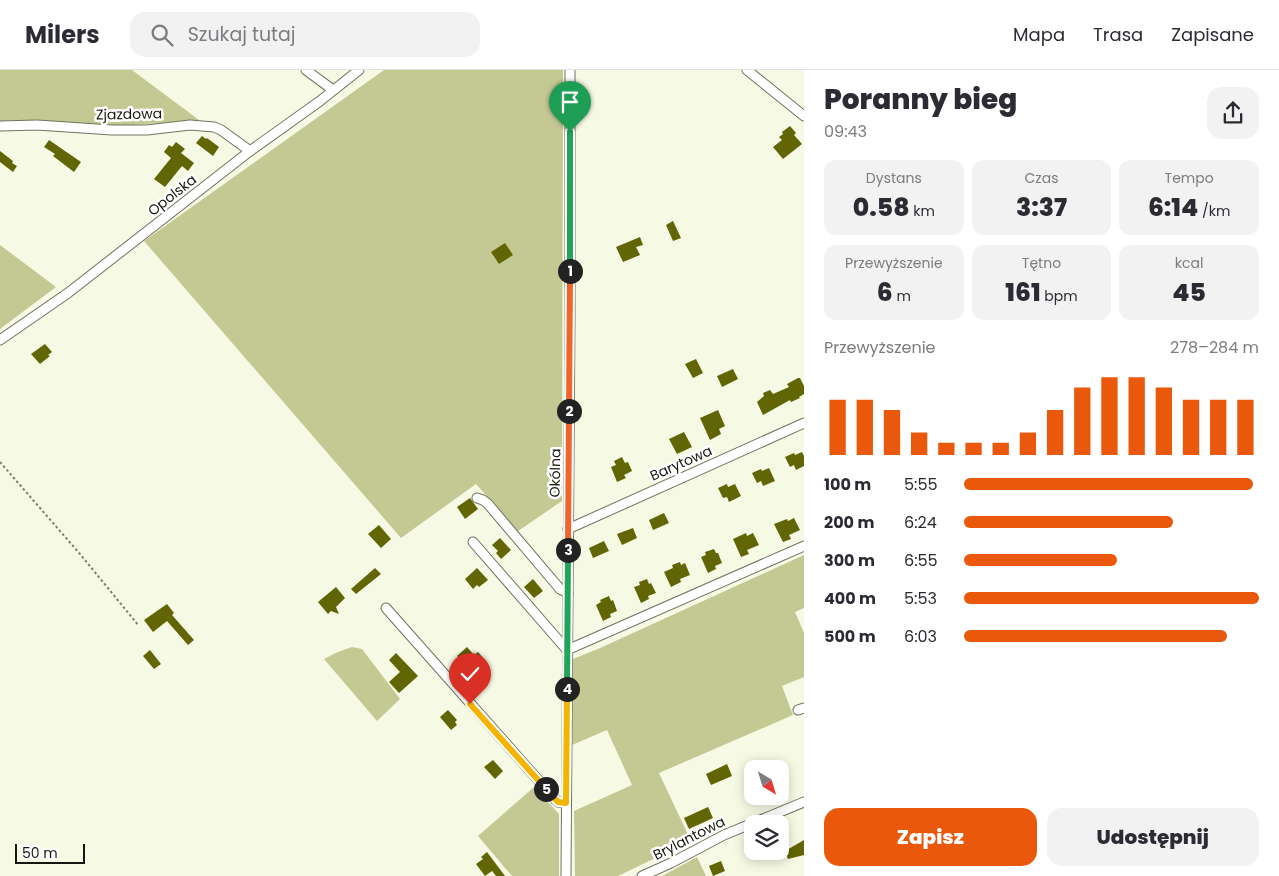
<!DOCTYPE html>
<html lang="pl">
<meta charset="utf-8">
<style>
body{margin:0;font-family:Poppins,sans-serif;background:#f2f2f3;color:#2b2b33;height:100vh;display:flex;flex-direction:column;font-size:19px;white-space:nowrap}
*{box-sizing:border-box;margin:0}
p{font-size:16px;color:#7c7c81}
.icon{flex:none;width:28px;height:28px;fill:none;stroke:currentColor;stroke-width:2;stroke-linecap:round;stroke-linejoin:round}
.map{position:relative;flex:1;overflow:hidden}
.side{display:flex;flex-direction:column;background:#fff;width:475px}
.side>*{flex:none}
.needle{width:32px;rotate:142deg}
.buttons{position:absolute;left:744px;top:690px;display:grid;gap:10px}
.buttons a{display:grid;place-items:center;width:45px;height:45px;border-radius:10px;background:#fff;box-shadow:0 2px 12px #0003;font-size:25px}
.scale{position:absolute;left:15px;bottom:12px;width:70px;box-sizing:border-box;padding-left:5px;border:2px solid #171710;border-top:0;font-size:14px;line-height:18px;white-space:nowrap;color:#171710;-webkit-text-stroke:4px #fff;paint-order:stroke}
.pin{position:absolute;display:grid;place-items:center;width:42px;height:42px;color:#fff;margin:-51px -21px;border-radius:50% 50% 50% 0;rotate:-45deg;box-shadow:0 0 5px #0007}
.pin .icon{rotate:45deg}
.km{position:absolute;width:25px;height:25px;margin:-12px;border-radius:50%;background:#222;color:#fff;font-size:14px;line-height:25px;text-align:center}
.round{display:grid;place-items:center;flex:none;width:52px;height:52px;border-radius:15px;background:#f2f2f3}
.headline{display:flex;align-items:center;justify-content:space-between;height:85px;padding:0 20px}
h1{font-size:28px;font-weight:800;line-height:38px}
.metrics{display:grid;grid-template-columns:repeat(3,1fr);gap:8px;height:85px;padding:5px 20px}
.metrics div{display:grid;align-content:center;border-radius:12px;background:#f2f2f3;text-align:center}
.metrics b{font-size:25px;font-weight:800}
.metrics small{font-size:14px;font-weight:400}
.metrics p{font-size:14px}
.chart{height:140px;padding:10px 20px}
.chart p{display:flex;justify-content:space-between}
.chart svg{width:100%;height:90px;margin-top:5px;stroke:#ea580c;stroke-width:6}
.primary-button{display:flex;gap:10px;margin-top:auto;padding:10px 20px}
.primary-button a{flex:1;height:58px;border-radius:15px;background:#ea580c;color:#fff;font-size:20px;font-weight:800;line-height:58px;text-align:center}
.primary-button a+a{background:#f2f2f3;color:#2b2b33}
ul{padding:0 20px;list-style:none;font-size:16px}
li{display:grid;grid-template-columns:80px 60px 1fr;align-items:center;height:38px}
li i{height:12px;border-radius:6px;background:#ea580c}
header{display:flex;align-items:center;gap:30px;box-sizing:border-box;height:70px;padding:0 25px;background:#fff;border-bottom:1px solid #e1e1e2}
header strong{font-size:24px}
nav{display:flex;gap:28px;margin-inline-start:auto;font-size:18px}
.search{width:350px;height:45px;background:#f2f2f3;display:flex;align-items:center;gap:12px;box-sizing:border-box;padding:0 18px;border-radius:15px;color:#7c7c81;font-size:19px}
main{display:flex;flex:1;min-height:0}
.map>svg:first-child{display:block}
.green{fill:#c4c994}
.building{fill:#616504}
.lines{fill:none;stroke-linecap:round;stroke-linejoin:round}
.minor-casing{stroke:#717361;stroke-width:11}
.path{stroke:#7d7e71;stroke-width:2;stroke-dasharray:2.5 2.5;stroke-linecap:butt}
.minor{stroke:#fff;stroke-width:9}
.split-1-casing{stroke:#fff;stroke-width:10}
.split-2-casing{stroke:#fff;stroke-width:10}
.split-3-casing{stroke:#fff;stroke-width:10}
.split-4-casing{stroke:#fff;stroke-width:10}
.split-5-casing{stroke:#fff;stroke-width:10}
.split-6-casing{stroke:#fff;stroke-width:10}
.split-1{stroke:#22a559;stroke-width:6}
.split-2{stroke:#f0652b;stroke-width:6}
.split-3{stroke:#f0652b;stroke-width:6}
.split-4{stroke:#22a559;stroke-width:6}
.split-5{stroke:#f5b400;stroke-width:6}
.split-6{stroke:#f5b400;stroke-width:6}
.labels{text-anchor:middle;stroke-width:5;stroke-linejoin:round;paint-order:stroke}
.street-label{font-size:14px;fill:#171710;stroke:#fff}
</style>
<header>
<strong>Milers</strong>
<div class="search"><svg class="icon" aria-label="search" viewBox="0 0 24 24"><circle cx="10" cy="10" r="6"/><path d="M15 15l6 6"/></svg>Szukaj tutaj</div>
<nav><a>Mapa</a><a>Trasa</a><a>Zapisane</a></nav>
</header>
<main>
<div class="map">
<svg width="804" height="806" viewBox="0 0 804 806">
<rect width="100%" height="100%" fill="#f6f9e3"/>
<g class="green">
<polygon points="0,0 132,0 199,50 121,56 32,50 0,51"/>
<polygon points="384,0 563,0 562,431 518,461 476,414 401,468 144,171"/>
<polygon points="0,175 56,217 0,259"/>
<polygon points="804,485 804,538 795,542 804,563 804,607 782,616 793,645 659,703 691,771 618,806 575,806 574,741 632,715 607,660 572,675 571,598 573,589 600,578"/>
<polygon points="352,577 362,579 400,629 377,651 324,589 338,582"/>
<polygon points="534,717 559,744 559,806 512,806 478,766"/>
<polygon points="697,787 706,806 662,806 664,805"/>
</g>
<g class="building">
<polygon points="790,56 796,63 794,65 802,74 783,89 773,77 782,70 779,67 783,64 782,62"/>
<polygon points="202,66 206,69 207,68 219,77 213,86 196,73"/>
<polygon points="49,70 81,92 74,102 53,86 55,84 44,77"/>
<polygon points="176,72 185,79 181,83 194,93 188,101 182,96 165,117 154,109 171,88 164,82 169,75 172,77"/>
<polygon points="0,81 13,91 12,93 17,96 13,102 0,92"/>
<polygon points="673,151 681,168 673,171 666,155"/>
<polygon points="640,167 643,175 636,177 640,185 623,192 616,177"/>
<polygon points="505,173 513,185 499,194 491,182"/>
<polygon points="45,274 52,282 48,285 50,286 40,294 31,284"/>
<polygon points="696,289 703,303 693,308 685,294"/>
<polygon points="733,299 738,309 722,317 717,306"/>
<polygon points="798,308 800,308 804,316 804,324 799,327 800,328 791,332 790,330 763,345 757,332 764,326 763,323 770,320 773,324 789,317 787,314"/>
<polygon points="718,340 725,356 719,359 721,364 710,370 700,348"/>
<polygon points="684,362 692,377 677,384 669,369"/>
<polygon points="802,382 804,386 804,396 796,400 794,395 790,397 785,387 794,383 795,385"/>
<polygon points="622,387 625,393 628,392 632,401 624,405 626,408 617,412 611,397 616,395 614,391"/>
<polygon points="769,398 775,411 763,416 761,411 757,413 752,403 761,399 762,401"/>
<polygon points="727,414 728,417 735,414 741,426 729,432 727,427 723,428 718,418"/>
<polygon points="470,428 478,439 465,449 457,437"/>
<polygon points="664,443 669,453 653,460 649,450"/>
<polygon points="794,448 800,460 789,465 791,469 783,472 774,454 787,449 788,451"/>
<polygon points="379,455 391,469 381,478 368,464"/>
<polygon points="633,458 637,468 622,475 617,464"/>
<polygon points="746,463 747,466 753,463 759,475 747,480 749,484 741,487 733,469"/>
<polygon points="500,468 511,480 501,489 496,483 498,481 492,475"/>
<polygon points="604,471 609,481 593,488 589,478"/>
<polygon points="714,479 716,483 718,483 722,493 715,496 716,499 708,503 701,487 706,485 705,482"/>
<polygon points="680,492 681,495 685,493 690,505 680,509 681,512 671,517 664,502 673,498 672,495"/>
<polygon points="375,498 381,504 356,524 351,519"/>
<polygon points="477,498 488,510 479,517 477,515 473,519 465,509"/>
<polygon points="533,509 543,521 534,528 524,517"/>
<polygon points="647,509 649,514 651,513 656,523 648,526 649,529 641,533 634,517 640,515 639,512"/>
<polygon points="336,517 345,528 336,537 339,544 331,541 328,544 318,532"/>
<polygon points="609,526 611,531 613,530 617,541 610,544 611,547 603,551 596,535 601,532 600,530"/>
<polygon points="167,534 174,543 172,545 194,570 188,575 167,551 153,562 144,550"/>
<polygon points="467,577 474,585 478,582 484,589 466,605 460,597 464,594 457,586"/>
<polygon points="150,580 161,594 154,599 143,586"/>
<polygon points="396,583 418,606 399,623 389,612 400,602 389,590"/>
<polygon points="448,640 457,650 455,652 457,655 451,660 440,647"/>
<polygon points="493,690 503,701 495,709 484,697"/>
<polygon points="727,694 732,706 711,715 706,704"/>
<polygon points="708,737 713,748 689,759 684,748"/>
<polygon points="804,770 804,785 788,789 785,781"/>
<polygon points="487,782 505,806 496,806 492,801 485,806 476,794 483,789 481,787"/>
<polygon points="721,791 725,801 713,806 709,796"/>
</g>
<g class="lines">
<defs>
<g id="minor">
<polyline points="306,0 333,20"/>
<polyline points="747,0 804,46"/>
<polyline points="0,56 37,55 112,60 147,60 190,55 214,57 221,60 250,81"/>
<polyline points="0,270 68,223 250,81 320,31 359,0"/>
<polyline points="477,428 483,430 488,434 560,519 568,523"/>
<polyline points="568,459 804,353"/>
<polyline points="473,472 567,580 804,476"/>
<polyline points="386,538 555,729 558,732 566,733"/>
<polyline points="798,640 804,638"/>
<polyline points="566,806 570,248 570,0"/>
<polyline points="642,806 671,793 724,765 804,732"/>
</g>
</defs>
<use href="#minor" class="minor-casing"/>
<polyline class="path" points="0,392 80,484 139,556"/>
<use href="#minor" class="minor"/>
</g>
<g class="lines">
<defs>
<polyline id="split-1" points="570,201 570,62"/>
<polyline id="split-2" points="569,341 570,201"/>
<polyline id="split-3" points="568,480 569,341"/>
<polyline id="split-4" points="567,619 568,480"/>
<polyline id="split-5" points="546,719 558,732 566,733 567,619"/>
<polyline id="split-6" points="470,634 546,719"/>
</defs>
<use href="#split-1" class="split-1-casing"/>
<use href="#split-2" class="split-2-casing"/>
<use href="#split-3" class="split-3-casing"/>
<use href="#split-4" class="split-4-casing"/>
<use href="#split-5" class="split-5-casing"/>
<use href="#split-6" class="split-6-casing"/>
<use href="#split-1" class="split-1"/>
<use href="#split-2" class="split-2"/>
<use href="#split-3" class="split-3"/>
<use href="#split-4" class="split-4"/>
<use href="#split-5" class="split-5"/>
<use href="#split-6" class="split-6"/>
</g>
<g class="labels">
<g class="street-label">
<text transform="translate(129 44) rotate(-1)" y="5">Zjazdowa</text>
<text transform="translate(172 125) rotate(-38)" y="5">Opolska</text>
<text transform="translate(681 393) rotate(-24)" y="5">Barytowa</text>
<text transform="translate(555 403) rotate(-89)" y="5">Okólna</text>
<text transform="translate(689 768) rotate(-27)" y="5">Brylantowa</text>
</g>
</g>
</svg>
<div class="buttons">
<a><svg class="needle" viewBox="-14 -14 28 28"><path d="M0-13l5 13h-10z" fill="#e53935"/><path d="M0 13l5-13h-10z" fill="#7c7c81"/></svg></a>
<a><svg class="icon" aria-label="layers" viewBox="0 0 24 24"><path d="M12 4l9 5-9 5-9-5zM3 14l9 5 9-5"/></svg></a>
</div>
<div class="scale">50 m</div>
<div class="pin" style="left:570px;top:62px;background:#1e9e55"><svg class="icon" aria-label="arrive" viewBox="0 0 24 24"><path d="M6 21V4h12l-3 4 3 4H6"/></svg></div>
<div class="pin" style="left:470px;top:634px;background:#d93025"><svg class="icon" aria-label="check" viewBox="0 0 24 24"><path d="M5 12l5 5 9-10"/></svg></div>
<b class="km" style="left:570px;top:201px">1</b>
<b class="km" style="left:569px;top:341px">2</b>
<b class="km" style="left:568px;top:480px">3</b>
<b class="km" style="left:567px;top:619px">4</b>
<b class="km" style="left:546px;top:719px">5</b>
</div>
<section class="side">
<div class="headline"><div><h1>Poranny bieg</h1><p>09:43</p></div><a class="round"><svg class="icon" aria-label="share" viewBox="0 0 24 24"><path d="M12 15V3M7 8l5-5 5 5M5 13v7h14v-7"/></svg></a></div>
<div class="metrics">
<div><p>Dystans</p><b>0.58<small> km</small></b></div>
<div><p>Czas</p><b>3:37</b></div>
<div><p>Tempo</p><b>6:14<small> /km</small></b></div>
</div>
<div class="metrics">
<div><p>Przewyższenie</p><b>6<small> m</small></b></div>
<div><p>Tętno</p><b>161<small> bpm</small></b></div>
<div><p>kcal</p><b>45</b></div>
</div>
<div class="chart"><p><span>Przewyższenie</span>278–284 m</p>
<svg viewBox="0 0 160 44" preserveAspectRatio="none"><path d="M5 44V17M15 44V17M25 44V22M35 44V33M45 44V38M55 44V38M65 44V38M75 44V33M85 44V22M95 44V11M105 44V6M115 44V6M125 44V11M135 44V17M145 44V17M155 44V17"/></svg>
</div>
<ul>
<li><b>100 m</b>5:55<i style="width:98%"></i></li>
<li><b>200 m</b>6:24<i style="width:71%"></i></li>
<li><b>300 m</b>6:55<i style="width:52%"></i></li>
<li><b>400 m</b>5:53<i style="width:100%"></i></li>
<li><b>500 m</b>6:03<i style="width:89%"></i></li>
</ul>
<div class="primary-button"><a>Zapisz</a><a>Udostępnij</a></div>
</section>
</main>
